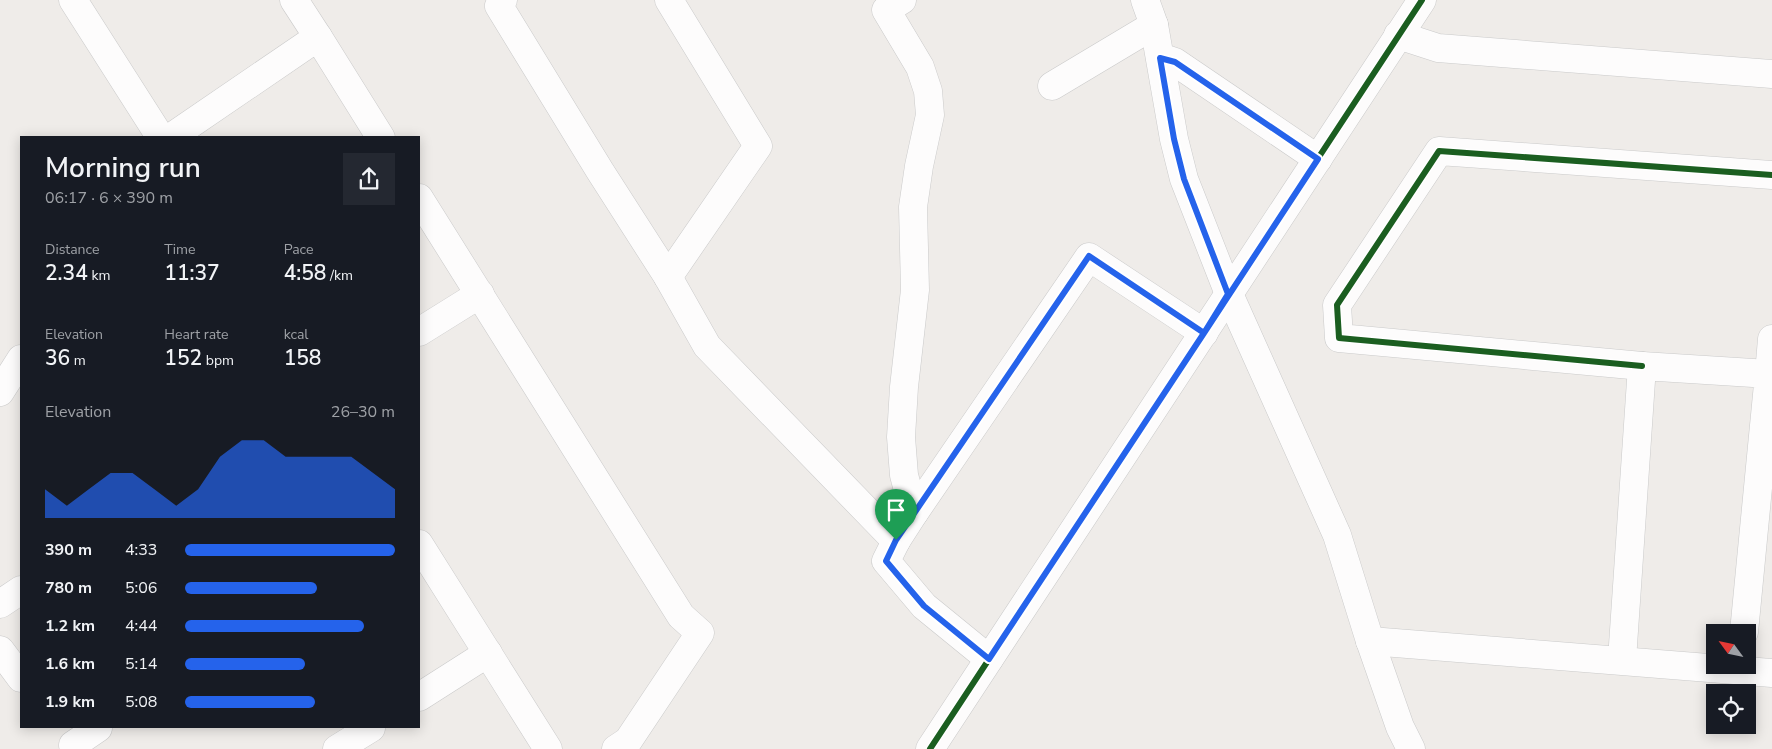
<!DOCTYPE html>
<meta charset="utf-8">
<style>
body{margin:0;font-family:"Nunito Sans",sans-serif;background:#242831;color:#f1f3f6;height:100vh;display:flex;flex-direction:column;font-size:19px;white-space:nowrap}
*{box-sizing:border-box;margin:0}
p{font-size:16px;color:#9ea1a6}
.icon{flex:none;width:28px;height:28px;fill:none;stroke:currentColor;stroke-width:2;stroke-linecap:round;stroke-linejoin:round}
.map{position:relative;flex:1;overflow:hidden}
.details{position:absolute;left:20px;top:136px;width:400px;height:592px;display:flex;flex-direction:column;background:#171b24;border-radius:0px;box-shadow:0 2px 12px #0003}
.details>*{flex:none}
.needle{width:32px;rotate:303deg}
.buttons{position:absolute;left:1706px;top:624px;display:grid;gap:10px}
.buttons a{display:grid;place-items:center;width:50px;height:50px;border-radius:0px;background:#171b24;box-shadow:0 2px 12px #0003;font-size:25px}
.pin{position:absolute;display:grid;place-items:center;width:42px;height:42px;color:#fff;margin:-51px -21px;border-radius:50% 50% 50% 0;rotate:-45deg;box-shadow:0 0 5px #0007}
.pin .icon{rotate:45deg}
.round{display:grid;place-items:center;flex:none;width:52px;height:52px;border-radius:0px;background:#242831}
.head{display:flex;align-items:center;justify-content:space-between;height:85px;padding:0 25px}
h1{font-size:28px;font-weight:600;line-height:38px}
.figures{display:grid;grid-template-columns:repeat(3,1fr);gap:8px;height:85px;padding:5px 25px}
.figures div{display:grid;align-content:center}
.figures b{font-size:21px;font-weight:600}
.figures small{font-size:14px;font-weight:400}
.figures p{font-size:14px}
.chart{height:140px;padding:10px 25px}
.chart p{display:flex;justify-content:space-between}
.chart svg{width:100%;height:90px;margin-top:5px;fill:#2563eb;opacity:.7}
ul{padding:0 25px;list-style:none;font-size:16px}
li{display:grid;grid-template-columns:80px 60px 1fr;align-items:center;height:38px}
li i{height:12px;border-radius:6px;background:#2563eb}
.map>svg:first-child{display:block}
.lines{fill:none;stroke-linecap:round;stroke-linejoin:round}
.minor-casing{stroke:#cacaca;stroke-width:29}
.minor{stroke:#fdfcfc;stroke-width:28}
.cycleway-casing{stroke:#fff;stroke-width:9}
.cycleway{stroke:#1b5e20;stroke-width:6}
.route-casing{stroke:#fff;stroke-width:10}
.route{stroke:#2563eb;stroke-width:6}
</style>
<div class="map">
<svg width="1772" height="749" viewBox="0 0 1772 749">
<rect width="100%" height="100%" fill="#efece9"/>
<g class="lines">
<defs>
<g id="minor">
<polyline points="73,0 161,138"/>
<polyline points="294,0 318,37"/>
<polyline points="503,0 499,6 600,171 668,277 707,346 896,541"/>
<polyline points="902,0 886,10 920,67 928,91 930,115 919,166 913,207 915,290 904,387 901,437 904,475 914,513"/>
<polyline points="1145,0 1154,25 1174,139 1184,179 1229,294 1337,535 1370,641 1400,727 1411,749"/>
<polyline points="1398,35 1438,48 1772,74"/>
<polyline points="1160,57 1175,62 1318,159"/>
<polyline points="1052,86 1154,25"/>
<polyline points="170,138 318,37 381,138"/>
<polyline points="419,198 681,616 700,633 628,741 616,749"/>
<polyline points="668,277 758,146 669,0"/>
<polyline points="419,332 480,294"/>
<polyline points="1642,366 1339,338 1337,305 1439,151 1772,175"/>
<polyline points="1769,374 1772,339"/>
<polyline points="0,392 21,359"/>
<polyline points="419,544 548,749"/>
<polyline points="0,604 21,590"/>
<polyline points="1370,641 1772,673"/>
<polyline points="0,650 21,678"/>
<polyline points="989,659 924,606 886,561 896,541 914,513 1089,257 1204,333"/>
<polyline points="1622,660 1642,366 1769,374 1744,632"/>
<polyline points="419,697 488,653"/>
<polyline points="73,745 98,728"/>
<polyline points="337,749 371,728"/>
<polyline points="930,749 1422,0"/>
</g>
</defs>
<use href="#minor" class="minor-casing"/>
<use href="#minor" class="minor"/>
<defs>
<g id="cycleway">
<polyline points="1642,366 1339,338 1337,305 1439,151 1772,175"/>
<polyline points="930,749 1422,0"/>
</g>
</defs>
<use href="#cycleway" class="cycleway-casing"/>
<use href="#cycleway" class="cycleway"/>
</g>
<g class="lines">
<defs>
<polyline id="route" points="896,540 1089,256 1204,333 1318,159 1175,62 1160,58 1174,139 1184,179 1228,294 1204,333 989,659 924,606 886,561 896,540"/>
</defs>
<use href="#route" class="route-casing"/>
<use href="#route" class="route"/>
</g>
</svg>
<div class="buttons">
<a><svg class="needle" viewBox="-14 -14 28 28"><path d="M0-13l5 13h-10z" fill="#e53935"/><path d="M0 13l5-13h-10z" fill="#9ea1a6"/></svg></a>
<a><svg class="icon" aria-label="locate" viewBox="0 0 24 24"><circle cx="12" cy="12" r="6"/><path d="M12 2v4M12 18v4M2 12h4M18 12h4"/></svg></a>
</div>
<div class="pin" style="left:896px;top:540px;background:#1e9e55"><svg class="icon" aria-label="arrive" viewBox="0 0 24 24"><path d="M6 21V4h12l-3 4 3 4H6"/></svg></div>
<section class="details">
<div class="head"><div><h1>Morning run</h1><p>06:17 · 6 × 390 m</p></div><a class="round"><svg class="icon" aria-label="share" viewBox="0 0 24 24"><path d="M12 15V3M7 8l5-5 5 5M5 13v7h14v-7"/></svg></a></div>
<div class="figures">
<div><p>Distance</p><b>2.34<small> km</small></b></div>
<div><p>Time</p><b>11:37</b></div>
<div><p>Pace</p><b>4:58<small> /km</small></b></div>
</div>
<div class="figures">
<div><p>Elevation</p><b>36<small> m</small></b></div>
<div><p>Heart rate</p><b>152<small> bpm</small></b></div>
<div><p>kcal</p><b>158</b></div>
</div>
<div class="chart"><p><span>Elevation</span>26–30 m</p>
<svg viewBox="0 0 160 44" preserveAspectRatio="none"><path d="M0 44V30L10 38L20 30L30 22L40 22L50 30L60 38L70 30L80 14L90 6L100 6L110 14L120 14L130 14L140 14L150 22L160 30V44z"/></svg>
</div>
<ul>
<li><b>390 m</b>4:33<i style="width:100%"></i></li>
<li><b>780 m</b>5:06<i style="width:63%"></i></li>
<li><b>1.2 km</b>4:44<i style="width:85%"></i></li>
<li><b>1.6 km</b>5:14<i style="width:57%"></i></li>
<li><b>1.9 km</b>5:08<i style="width:62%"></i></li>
</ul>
</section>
</div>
